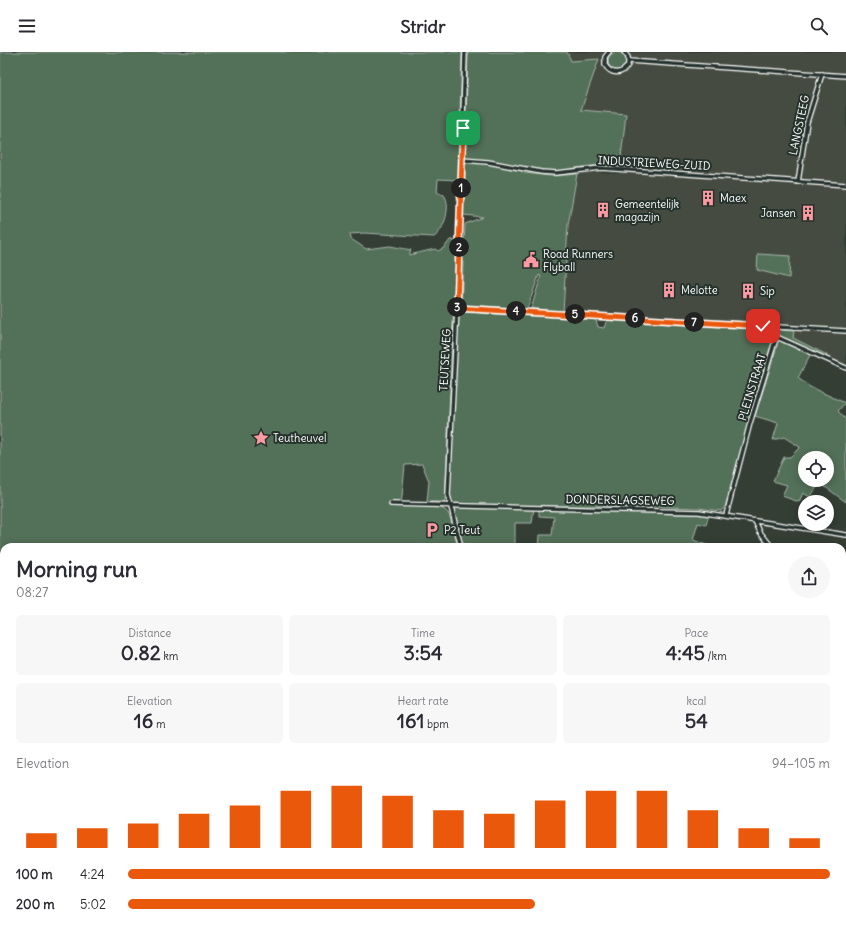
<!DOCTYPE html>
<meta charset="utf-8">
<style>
body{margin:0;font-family:Delius,sans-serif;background:#f7f7f7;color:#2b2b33;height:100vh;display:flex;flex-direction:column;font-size:15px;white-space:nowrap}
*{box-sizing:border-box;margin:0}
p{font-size:13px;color:#7c7c81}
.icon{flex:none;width:22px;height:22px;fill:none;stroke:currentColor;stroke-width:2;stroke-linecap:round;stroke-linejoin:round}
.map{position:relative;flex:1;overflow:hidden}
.panel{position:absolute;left:0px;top:491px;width:846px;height:384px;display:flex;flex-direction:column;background:#fff;border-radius:12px 12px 0 0;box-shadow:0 2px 10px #0003}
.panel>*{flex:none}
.tools{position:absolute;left:798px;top:399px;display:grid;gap:8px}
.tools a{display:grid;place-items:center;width:36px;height:36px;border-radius:50%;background:#fff;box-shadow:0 2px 10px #0003;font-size:20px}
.pin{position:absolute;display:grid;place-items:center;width:34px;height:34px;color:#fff;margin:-17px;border-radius:8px;box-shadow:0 2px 6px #0006}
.km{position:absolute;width:20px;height:20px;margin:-10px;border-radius:50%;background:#222;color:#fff;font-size:11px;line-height:20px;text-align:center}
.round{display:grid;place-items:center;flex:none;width:42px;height:42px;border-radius:21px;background:#f7f7f7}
.summary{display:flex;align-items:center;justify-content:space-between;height:68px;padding:0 16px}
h1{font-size:22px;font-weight:800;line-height:30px}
.stats{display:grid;grid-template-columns:repeat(3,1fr);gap:6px;height:68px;padding:4px 16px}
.stats div{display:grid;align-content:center;border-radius:6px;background:#f7f7f7;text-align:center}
.stats b{font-size:20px;font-weight:800}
.stats small{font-size:11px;font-weight:400}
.stats p{font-size:11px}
.chart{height:112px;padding:8px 16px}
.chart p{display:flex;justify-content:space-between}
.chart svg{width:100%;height:72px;margin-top:4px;stroke:#ea580c;stroke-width:6}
ul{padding:0 16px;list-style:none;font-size:13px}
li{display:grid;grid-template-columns:64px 48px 1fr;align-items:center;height:30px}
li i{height:10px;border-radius:5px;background:#ea580c}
header{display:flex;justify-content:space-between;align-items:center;height:52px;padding:0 16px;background:#fff;font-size:18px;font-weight:800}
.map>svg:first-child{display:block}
.built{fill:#454b3f}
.green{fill:#527058;stroke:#a8b8ac;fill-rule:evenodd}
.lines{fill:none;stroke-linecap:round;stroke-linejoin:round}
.minor-casing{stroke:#fff;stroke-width:6}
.tertiary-casing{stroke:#fff;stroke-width:8}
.minor{stroke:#26332d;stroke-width:3.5}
.tertiary{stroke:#26332d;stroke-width:4.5}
.route-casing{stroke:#fff;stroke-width:8}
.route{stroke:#ea580c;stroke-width:5}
.labels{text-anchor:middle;stroke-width:4;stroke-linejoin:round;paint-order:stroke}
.street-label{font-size:11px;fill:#fff;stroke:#26332d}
.poi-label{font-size:11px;fill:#fff;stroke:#26332d;text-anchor:start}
</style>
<header><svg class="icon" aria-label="menu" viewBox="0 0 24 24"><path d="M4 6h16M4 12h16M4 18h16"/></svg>Stridr<svg class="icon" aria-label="search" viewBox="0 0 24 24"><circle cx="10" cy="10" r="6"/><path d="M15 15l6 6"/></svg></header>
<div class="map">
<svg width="846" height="875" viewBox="0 0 846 875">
<rect width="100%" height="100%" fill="#343e35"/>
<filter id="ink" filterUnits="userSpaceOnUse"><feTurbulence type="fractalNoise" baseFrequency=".025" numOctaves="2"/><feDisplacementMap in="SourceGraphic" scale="8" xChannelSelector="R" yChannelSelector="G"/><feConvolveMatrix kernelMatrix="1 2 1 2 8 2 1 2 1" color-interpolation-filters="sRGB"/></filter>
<g filter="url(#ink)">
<g class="built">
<polygon points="567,0 846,0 846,276 563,260 568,173 577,122 594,120 619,122 625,62 580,58 599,7 570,9"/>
<polygon points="794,279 846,282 846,314 826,305 827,303 793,286"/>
</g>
<g class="green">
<circle cx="617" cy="9" r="9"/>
<path d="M0,0H462L458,128L438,127L437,140L444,143C452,153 444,179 434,185L364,181L350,182L351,187L366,197L390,194L411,198L409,203L435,197L438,199L444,196L450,188H454L456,201L445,450H427L429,429L422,412L405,413L401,454C412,454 441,451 448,461C452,468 455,486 458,495H4V871H453L451,875H0Z"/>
<polygon points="468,0 567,0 571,9 599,7 581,58 626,62 620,114 590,114 558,119 540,118 525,114 524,121 552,124 577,122 568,173 563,260 531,257 541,224 539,223 527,257 461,253 465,172 483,165 463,163"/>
<polygon points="758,202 790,204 789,226 757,218"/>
<polygon points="457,256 464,260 592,267 596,268 598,275 604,276 606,270 609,268 769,278 773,283 772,290 725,455 721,459 698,456 647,454 464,454 534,456 532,471 515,471 515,495 463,495 453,461 453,456 456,454 449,454"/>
<polygon points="780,278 794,279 793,286 827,303 826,305 781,285 780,283"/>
<path d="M779,288L811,301L798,326L810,335L845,351L838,359L846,368V450L820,431L810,445L803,441L799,450L782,444L787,433L773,429L784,405H790L800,395L784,385L773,388L778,371L755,364ZM805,406H827V428H805Z"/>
<polygon points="539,457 709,463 706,473 698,471 693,488 712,495 539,495 540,483 552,483 554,465 539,464"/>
<polygon points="846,632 846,668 842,651 842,633"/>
<polygon points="579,871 815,871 816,875 686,875 685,873 671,875 580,875"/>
</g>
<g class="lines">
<defs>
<g id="minor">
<path d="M609,0L605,5V13C611,23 622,23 628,13V5L624,0"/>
<polyline points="629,9 846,24"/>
<polyline points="462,108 488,110 541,120 556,121 601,116 846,133"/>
<polyline points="798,130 807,70 822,22"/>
<polyline points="457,256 846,279"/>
<polyline points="391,452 699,460 846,483"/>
<polyline points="726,463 750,371 776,286 779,286 846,316"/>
<polyline points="755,469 760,480 772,495"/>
<polyline points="461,495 448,443 457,256 465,0"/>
<polyline points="842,769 846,769"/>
<polyline points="816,871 817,875"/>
<polyline points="536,875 536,871"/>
</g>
<g id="tertiary">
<polyline points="842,531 846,528"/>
<polyline points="457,875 460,871"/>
</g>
</defs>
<use href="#minor" class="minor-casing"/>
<use href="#tertiary" class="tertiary-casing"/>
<use href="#minor" class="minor"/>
<use href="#tertiary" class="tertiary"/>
</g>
</g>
<g class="lines" filter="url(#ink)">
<defs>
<polyline id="route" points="463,76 457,256 763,274"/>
</defs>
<use href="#route" class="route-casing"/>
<use href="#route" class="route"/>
</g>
<defs>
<symbol id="building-bare" viewBox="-9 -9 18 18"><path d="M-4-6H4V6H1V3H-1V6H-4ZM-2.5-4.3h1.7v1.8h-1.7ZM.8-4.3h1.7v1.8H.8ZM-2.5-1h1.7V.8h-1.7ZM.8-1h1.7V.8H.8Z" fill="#ff9aa2" stroke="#26332d" stroke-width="2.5" paint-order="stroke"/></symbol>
<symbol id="civic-bare" viewBox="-9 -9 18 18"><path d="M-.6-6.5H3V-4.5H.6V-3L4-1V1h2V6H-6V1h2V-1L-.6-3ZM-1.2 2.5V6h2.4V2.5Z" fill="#ff9aa2" stroke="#26332d" stroke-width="2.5" paint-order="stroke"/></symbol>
<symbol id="sight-bare" viewBox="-9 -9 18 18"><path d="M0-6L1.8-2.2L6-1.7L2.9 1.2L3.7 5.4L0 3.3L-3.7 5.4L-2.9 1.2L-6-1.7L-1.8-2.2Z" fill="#ff9aa2" stroke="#26332d" stroke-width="2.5" paint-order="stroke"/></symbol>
<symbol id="parking-bare" viewBox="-9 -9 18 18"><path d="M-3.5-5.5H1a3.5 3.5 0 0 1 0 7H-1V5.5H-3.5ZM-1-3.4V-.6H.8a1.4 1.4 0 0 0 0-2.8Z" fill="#ff9aa2" stroke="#26332d" stroke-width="2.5" paint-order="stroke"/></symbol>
</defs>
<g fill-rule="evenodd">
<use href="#building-bare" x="697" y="135" width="22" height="22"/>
<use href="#building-bare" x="592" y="147" width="22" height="22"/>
<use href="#building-bare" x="797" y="150" width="22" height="22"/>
<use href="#civic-bare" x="520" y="197" width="22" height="22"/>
<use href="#building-bare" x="658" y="227" width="22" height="22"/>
<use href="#building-bare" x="737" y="228" width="22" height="22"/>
<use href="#sight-bare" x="250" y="375" width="22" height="22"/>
<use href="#parking-bare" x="421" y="467" width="22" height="22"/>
</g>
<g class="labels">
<g class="street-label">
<text transform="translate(799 73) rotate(-78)" y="4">LANGSTEEG</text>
<text transform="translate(654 111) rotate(3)" y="4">INDUSTRIEWEG-ZUID</text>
<text transform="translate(445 308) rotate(-87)" y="4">TEUTSEWEG</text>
<text transform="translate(752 335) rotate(-73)" y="4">PLEINSTRAAT</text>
<text transform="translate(620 448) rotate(1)" y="4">DONDERSLAGSEWEG</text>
</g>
<g class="poi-label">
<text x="720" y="150">Maex</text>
<text x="615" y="156">Gemeentelijk<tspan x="615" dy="13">magazijn</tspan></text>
<text x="796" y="165" text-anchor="end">Jansen</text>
<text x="543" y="206">Road Runners<tspan x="543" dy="13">Flyball</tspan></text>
<text x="681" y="242">Melotte</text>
<text x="760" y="243">Sip</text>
<text x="273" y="390">Teutheuvel</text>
<text x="444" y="482">P2 Teut</text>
</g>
</g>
</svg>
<div class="tools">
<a><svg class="icon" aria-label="locate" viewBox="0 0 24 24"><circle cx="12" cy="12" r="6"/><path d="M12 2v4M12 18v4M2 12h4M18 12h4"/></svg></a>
<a><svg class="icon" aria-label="layers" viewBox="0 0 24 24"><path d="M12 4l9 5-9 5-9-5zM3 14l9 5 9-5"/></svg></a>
</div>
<div class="pin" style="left:463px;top:76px;background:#1e9e55"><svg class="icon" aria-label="arrive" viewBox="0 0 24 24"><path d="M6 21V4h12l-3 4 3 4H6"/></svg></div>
<div class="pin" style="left:763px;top:274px;background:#d93025"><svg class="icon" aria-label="check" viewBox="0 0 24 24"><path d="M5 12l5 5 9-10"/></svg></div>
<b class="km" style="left:461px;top:136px">1</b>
<b class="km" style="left:459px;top:195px">2</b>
<b class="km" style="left:457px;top:255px">3</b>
<b class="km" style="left:516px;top:259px">4</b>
<b class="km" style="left:575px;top:262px">5</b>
<b class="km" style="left:635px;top:266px">6</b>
<b class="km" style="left:694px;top:270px">7</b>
<section class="panel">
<div class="summary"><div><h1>Morning run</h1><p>08:27</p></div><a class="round"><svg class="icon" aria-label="share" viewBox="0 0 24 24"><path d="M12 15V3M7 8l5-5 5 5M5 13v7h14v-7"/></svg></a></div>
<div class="stats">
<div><p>Distance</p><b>0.82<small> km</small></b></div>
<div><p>Time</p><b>3:54</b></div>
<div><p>Pace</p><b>4:45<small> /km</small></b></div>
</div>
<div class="stats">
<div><p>Elevation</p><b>16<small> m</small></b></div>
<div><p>Heart rate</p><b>161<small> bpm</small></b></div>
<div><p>kcal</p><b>54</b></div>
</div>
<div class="chart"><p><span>Elevation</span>94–105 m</p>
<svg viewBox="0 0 160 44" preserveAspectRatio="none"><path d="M5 44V35M15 44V32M25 44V29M35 44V23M45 44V18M55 44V9M65 44V6M75 44V12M85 44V21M95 44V23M105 44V15M115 44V9M125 44V9M135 44V21M145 44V32M155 44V38"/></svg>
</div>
<ul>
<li><b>100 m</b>4:24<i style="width:100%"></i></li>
<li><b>200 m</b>5:02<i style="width:58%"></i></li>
</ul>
</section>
</div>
